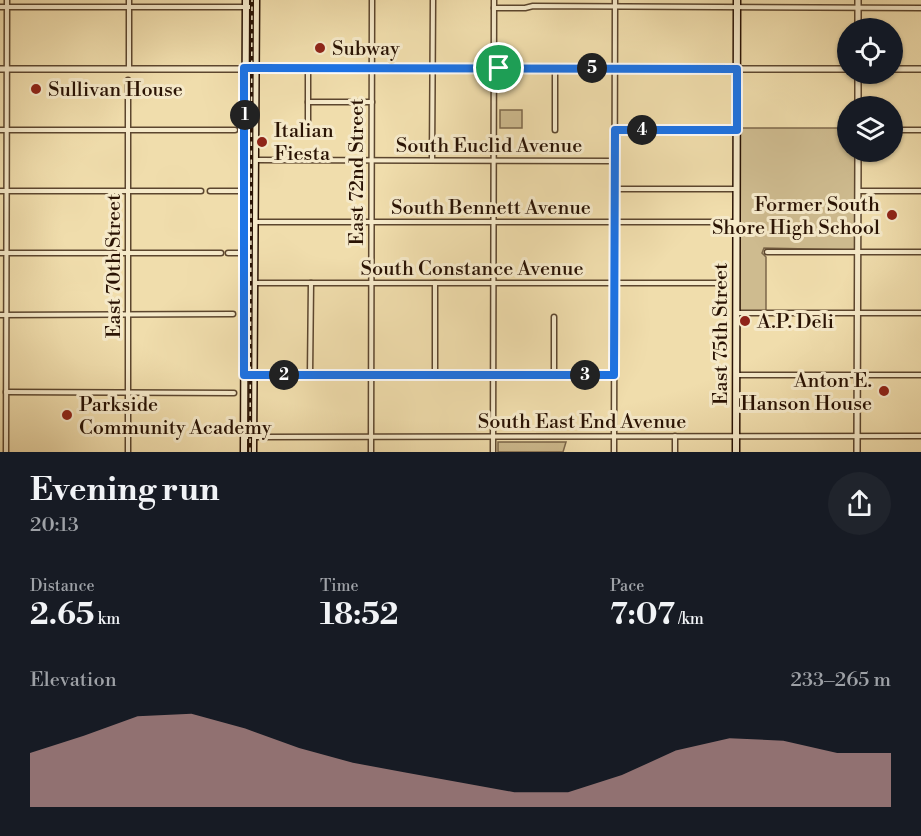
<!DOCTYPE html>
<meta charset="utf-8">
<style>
body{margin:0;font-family:"Libre Bodoni",serif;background:#20242c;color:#f1f3f6;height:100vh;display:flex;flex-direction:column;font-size:22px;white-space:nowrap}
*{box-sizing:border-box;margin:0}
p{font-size:20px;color:#9ea1a6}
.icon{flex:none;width:33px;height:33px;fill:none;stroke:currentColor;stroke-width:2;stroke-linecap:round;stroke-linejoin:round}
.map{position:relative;height:452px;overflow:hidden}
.details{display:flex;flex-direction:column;background:#171b24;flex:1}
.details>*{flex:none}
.fabs{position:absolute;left:837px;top:18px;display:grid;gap:12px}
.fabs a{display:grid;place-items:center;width:66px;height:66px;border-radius:50%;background:#171b24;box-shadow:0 2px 4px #0004;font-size:30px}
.pin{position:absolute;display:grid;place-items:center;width:51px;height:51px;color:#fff;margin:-26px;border:3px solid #fff;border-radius:50%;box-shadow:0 2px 6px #0007}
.km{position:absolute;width:30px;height:30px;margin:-15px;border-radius:50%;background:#222;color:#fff;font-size:16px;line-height:30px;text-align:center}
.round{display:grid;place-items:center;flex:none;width:63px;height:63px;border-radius:32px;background:#20242c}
.overview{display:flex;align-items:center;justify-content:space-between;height:102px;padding:0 30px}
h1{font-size:33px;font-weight:800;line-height:45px}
.figures{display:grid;grid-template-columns:repeat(3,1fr);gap:9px;height:102px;padding:6px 30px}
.figures div{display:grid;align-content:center}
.figures b{font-size:30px;font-weight:800}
.figures small{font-size:16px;font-weight:400}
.figures p{font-size:16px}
.chart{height:168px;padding:12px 30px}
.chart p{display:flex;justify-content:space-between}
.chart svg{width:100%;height:108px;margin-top:6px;fill:#c59692;opacity:.7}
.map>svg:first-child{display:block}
.green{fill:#cebb8f;stroke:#7c674a;stroke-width:1.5}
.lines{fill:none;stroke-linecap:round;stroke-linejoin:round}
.minor-casing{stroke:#5c462e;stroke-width:7}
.tertiary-casing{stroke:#5c462e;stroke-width:8}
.secondary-casing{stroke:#2a1304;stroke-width:9}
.minor{stroke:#f5e9c9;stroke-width:4}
.tertiary{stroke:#f5e9c9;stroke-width:5}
.secondary{stroke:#f5e9c9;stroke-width:6}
.rail-casing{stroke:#2a1304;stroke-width:4}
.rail{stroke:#f5e9c9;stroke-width:1.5;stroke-dasharray:4.5;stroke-linecap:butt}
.route-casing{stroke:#fff;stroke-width:12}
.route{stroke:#1a73e8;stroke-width:8}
.poi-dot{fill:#8f2418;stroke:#f5e9c9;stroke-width:2}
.labels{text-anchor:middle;stroke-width:6;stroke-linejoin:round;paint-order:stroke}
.poi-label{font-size:20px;fill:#2a1304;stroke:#f5e9c9;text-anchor:start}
.street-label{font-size:20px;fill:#2a1304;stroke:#f5e9c9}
</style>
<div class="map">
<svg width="921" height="452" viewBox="0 0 921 452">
<rect width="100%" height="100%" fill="#f0ddac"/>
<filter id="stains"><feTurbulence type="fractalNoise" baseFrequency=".00333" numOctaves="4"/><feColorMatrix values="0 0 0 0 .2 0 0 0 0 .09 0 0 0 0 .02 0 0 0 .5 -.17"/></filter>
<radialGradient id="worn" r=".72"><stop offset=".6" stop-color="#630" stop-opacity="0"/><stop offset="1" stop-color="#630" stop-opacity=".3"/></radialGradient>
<g class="green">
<rect x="500" y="110" width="22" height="18"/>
<polygon points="739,128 847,128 848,152 856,152 856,250 764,248 762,253 766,257 766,312 738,312"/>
<polygon points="498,442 566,442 563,452 498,452"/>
</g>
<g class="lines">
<defs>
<g id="minor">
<polyline points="0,7 256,7"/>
<polyline points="494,8 525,8 533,6 921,8"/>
<polyline points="129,69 129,0"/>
<polyline points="308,102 372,102"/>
<polyline points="308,128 308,69"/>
<polyline points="0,130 235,130"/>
<polyline points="555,130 555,68"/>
<polyline points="615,130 737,130"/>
<polyline points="892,130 921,130"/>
<polyline points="255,160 615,161"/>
<polyline points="432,160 433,0"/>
<polyline points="614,189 737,189"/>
<polyline points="0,191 201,191"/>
<polyline points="210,191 245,191"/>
<polyline points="858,191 921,191"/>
<polyline points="245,222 736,222"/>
<polyline points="767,252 921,252"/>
<polyline points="0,253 221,253"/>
<polyline points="228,253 245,253"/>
<polyline points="254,283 725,283"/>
<polyline points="736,313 921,313"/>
<polyline points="0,315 233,314"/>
<polyline points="244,375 614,375"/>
<polyline points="310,375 311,283"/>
<polyline points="435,375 435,283"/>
<polyline points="554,375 554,317"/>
<polyline points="736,375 921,375"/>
<polyline points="6,392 234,393"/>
<polyline points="244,437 921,436"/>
<polyline points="6,452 7,0"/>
<polyline points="128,452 128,80"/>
<polyline points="371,452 372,0"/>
<polyline points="493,452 494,0"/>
<polyline points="614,452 615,0"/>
<polyline points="675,452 675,436"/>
</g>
<g id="tertiary">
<polyline points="858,28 858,0"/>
<polyline points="0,69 848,69"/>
<polyline points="892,69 921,69"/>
<polyline points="858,106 858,74"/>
<polyline points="857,452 858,152"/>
</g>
<g id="secondary">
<polyline points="244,452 246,0"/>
<polyline points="253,452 256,0"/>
<polyline points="736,452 737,0"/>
</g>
</defs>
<use href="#minor" class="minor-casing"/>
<use href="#tertiary" class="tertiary-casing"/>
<use href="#secondary" class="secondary-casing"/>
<use href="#minor" class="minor"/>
<use href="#tertiary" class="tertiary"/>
<use href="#secondary" class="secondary"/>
<defs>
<polyline id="rail" points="250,452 252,0"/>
</defs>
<use href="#rail" class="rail-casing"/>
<use href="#rail" class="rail"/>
</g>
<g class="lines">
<defs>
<polygon id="route" points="244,68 737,69 737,130 615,130 614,375 244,375"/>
</defs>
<use href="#route" class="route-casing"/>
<use href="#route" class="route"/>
</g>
<g class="poi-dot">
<circle cx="320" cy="48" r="6"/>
<circle cx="36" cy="89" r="6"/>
<circle cx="262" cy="142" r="6"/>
<circle cx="892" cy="215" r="6"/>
<circle cx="745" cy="321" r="6"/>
<circle cx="884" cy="391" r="6"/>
<circle cx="67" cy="415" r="6"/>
</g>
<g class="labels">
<g class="poi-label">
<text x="332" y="55">Subway</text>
<text x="48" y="96">Sullivan House</text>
<text x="274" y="137">Italian<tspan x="274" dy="23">Fiesta</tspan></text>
<text x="880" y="211" text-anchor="end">Former South<tspan x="880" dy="23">Shore High School</tspan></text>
<text x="757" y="328">A.P. Deli</text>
<text x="872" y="387" text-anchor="end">Anton E.<tspan x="872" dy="23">Hanson House</tspan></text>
<text x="79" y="411">Parkside<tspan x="79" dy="23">Community Academy</tspan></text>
</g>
<g class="street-label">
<text x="489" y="152">South Euclid Avenue</text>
<text transform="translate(356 172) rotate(-90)" y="7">East 72nd Street</text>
<text x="491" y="214">South Bennett Avenue</text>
<text transform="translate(113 266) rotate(-90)" y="7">East 70th Street</text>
<text x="472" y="275">South Constance Avenue</text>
<text transform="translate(720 334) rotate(-90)" y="7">East 75th Street</text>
<text x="582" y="428">South East End Avenue</text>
</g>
</g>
<rect width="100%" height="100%" filter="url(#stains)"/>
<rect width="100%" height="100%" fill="url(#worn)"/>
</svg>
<div class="fabs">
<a><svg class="icon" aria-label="locate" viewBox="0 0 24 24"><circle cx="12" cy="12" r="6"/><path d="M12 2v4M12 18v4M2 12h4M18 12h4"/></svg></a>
<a><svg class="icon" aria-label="layers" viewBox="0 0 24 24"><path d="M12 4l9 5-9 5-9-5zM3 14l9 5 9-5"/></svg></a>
</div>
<div class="pin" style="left:499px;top:68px;background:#1e9e55"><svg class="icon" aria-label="arrive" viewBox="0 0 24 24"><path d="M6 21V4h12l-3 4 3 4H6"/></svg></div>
<b class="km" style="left:245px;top:115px">1</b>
<b class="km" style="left:284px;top:375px">2</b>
<b class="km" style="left:585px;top:375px">3</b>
<b class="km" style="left:642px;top:130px">4</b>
<b class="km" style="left:592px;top:68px">5</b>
</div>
<section class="details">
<div class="overview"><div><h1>Evening run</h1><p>20:13</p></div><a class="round"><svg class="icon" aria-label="share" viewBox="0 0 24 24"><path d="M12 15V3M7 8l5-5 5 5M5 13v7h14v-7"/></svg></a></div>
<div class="figures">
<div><p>Distance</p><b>2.65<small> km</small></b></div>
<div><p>Time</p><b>18:52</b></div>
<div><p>Pace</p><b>7:07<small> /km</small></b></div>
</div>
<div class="chart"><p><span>Elevation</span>233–265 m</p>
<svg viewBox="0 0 160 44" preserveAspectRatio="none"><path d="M0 44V22L10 15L20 7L30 6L40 12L50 20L60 26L70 30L80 34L90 38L100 38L110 31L120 21L130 16L140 17L150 22L160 22V44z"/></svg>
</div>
</section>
